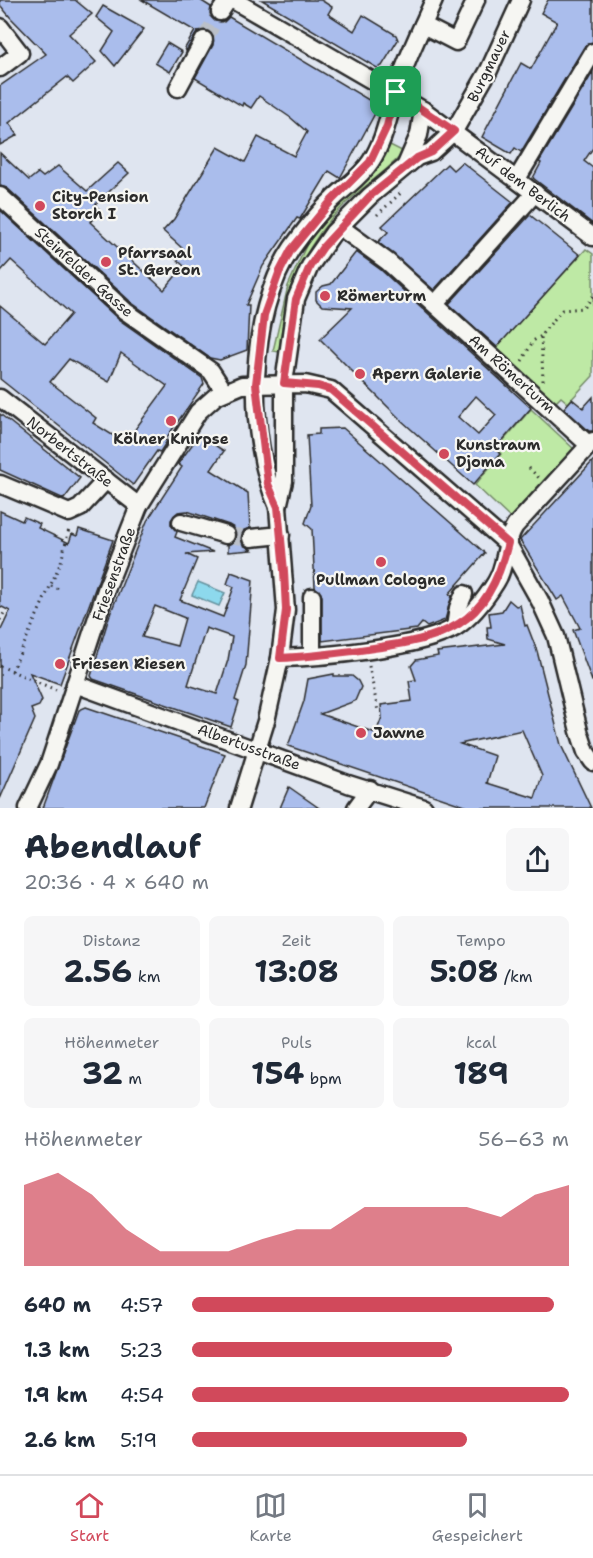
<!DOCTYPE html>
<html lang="de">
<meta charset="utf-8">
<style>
body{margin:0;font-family:"Shantell Sans",sans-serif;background:#f6f6f7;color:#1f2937;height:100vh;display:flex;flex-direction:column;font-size:22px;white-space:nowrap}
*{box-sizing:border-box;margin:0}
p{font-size:20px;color:#747a83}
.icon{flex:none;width:33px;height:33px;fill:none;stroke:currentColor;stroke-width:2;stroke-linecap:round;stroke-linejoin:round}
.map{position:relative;height:808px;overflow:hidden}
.details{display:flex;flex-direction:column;background:#fff;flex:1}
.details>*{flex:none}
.pin{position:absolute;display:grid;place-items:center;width:51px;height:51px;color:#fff;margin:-26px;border-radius:12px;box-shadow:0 3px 9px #0006}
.round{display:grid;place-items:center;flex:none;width:63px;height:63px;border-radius:9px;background:#f6f6f7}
.headline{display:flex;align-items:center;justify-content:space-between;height:102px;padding:0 24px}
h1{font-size:33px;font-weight:700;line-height:45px}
.stats{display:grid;grid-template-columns:repeat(3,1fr);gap:9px;height:102px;padding:6px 24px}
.stats div{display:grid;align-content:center;border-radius:9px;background:#f6f6f7;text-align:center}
.stats b{font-size:30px;font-weight:700}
.stats small{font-size:16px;font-weight:400}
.stats p{font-size:16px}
.chart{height:168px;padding:12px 24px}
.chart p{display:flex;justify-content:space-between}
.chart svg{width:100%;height:108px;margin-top:6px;fill:#d1495b;opacity:.7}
ul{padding:0 24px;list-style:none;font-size:20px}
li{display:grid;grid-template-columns:96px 72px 1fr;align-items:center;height:45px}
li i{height:15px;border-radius:8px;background:#d1495b}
.tab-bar{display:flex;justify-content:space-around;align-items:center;height:84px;border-top:2px solid #e0e1e3;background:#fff;font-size:16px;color:#747a83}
.tab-bar a{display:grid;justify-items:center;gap:3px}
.tab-bar .selected{color:#d1495b}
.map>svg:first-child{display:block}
.green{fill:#bee9a5;stroke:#748a68;stroke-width:1.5}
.water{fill:#8dd9ed;stroke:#66939f;stroke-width:1.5}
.building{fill:#aabdec;stroke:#2b2b2b;stroke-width:1.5;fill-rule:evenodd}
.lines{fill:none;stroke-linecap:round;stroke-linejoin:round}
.minor-tunnel{stroke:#bbc0c9;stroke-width:16;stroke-dasharray:16 8;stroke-linecap:butt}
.minor-casing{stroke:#2b2b2b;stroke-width:21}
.path{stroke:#2b2b2b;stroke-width:3;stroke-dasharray:1.5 4.5;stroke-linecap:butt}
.minor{stroke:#f6f6f2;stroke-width:16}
.route-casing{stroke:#fff;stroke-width:12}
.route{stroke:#d1495b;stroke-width:8}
.poi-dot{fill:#d1495b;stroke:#f6f6f2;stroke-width:2}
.labels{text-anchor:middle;stroke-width:4.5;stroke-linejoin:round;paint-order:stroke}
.street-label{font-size:15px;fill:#2b2b2b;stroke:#f6f6f2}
.poi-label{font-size:15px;font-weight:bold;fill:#2b2b2b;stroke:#f6f6f2;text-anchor:start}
</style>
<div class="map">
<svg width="593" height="808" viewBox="0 0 593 808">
<rect width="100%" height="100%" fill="#dfe5f0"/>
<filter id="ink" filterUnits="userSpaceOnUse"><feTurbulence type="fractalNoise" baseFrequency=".0167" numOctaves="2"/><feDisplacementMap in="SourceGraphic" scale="12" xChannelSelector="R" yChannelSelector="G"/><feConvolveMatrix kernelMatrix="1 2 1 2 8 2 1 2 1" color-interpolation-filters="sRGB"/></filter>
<g filter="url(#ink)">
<g class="green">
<path d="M388,144L404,152C387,172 363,186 345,204C303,244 284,296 279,352L273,351L288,286L309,239L331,213L372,175Z"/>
<polygon points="586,249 593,254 593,376 568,403 561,397 555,403 495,349"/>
<polygon points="531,409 574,449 510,518 475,485 501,454 496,449"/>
</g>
<polygon class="water" points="198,582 225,593 219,606 192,595"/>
<g class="building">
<polygon points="0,0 75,0 92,14 69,34 96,62 73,83 67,77 9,123 18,135 0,145 0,86 46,54 10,17 0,5"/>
<polygon points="142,0 200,0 211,7 210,16 215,21 224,22 229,17 379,106 340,178 329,171 300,219 297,218 263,266 246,305 249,305 247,350 220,360 210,358 132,303 7,188 0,186 0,153 29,180 38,173 43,177 58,166 87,191 118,163 129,173 95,205 101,211 90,222 164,290 184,266 175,258 183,249 163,231 174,219 218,147 245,162 258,137 294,156 307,132 291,118 259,96 251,108 243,103 242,106 195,78 213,45 213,34 204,30 198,31 186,51 185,48 195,31"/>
<polygon points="262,0 321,0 332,7 328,14 354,31 363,15 396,35 398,40 382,66 377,68"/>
<polygon points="548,0 593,0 593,42 584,47 521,152 515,148 511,154 482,137 521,63 531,69 557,22 541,13"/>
<polygon points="103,6 144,29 115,66 102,51 114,32 96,17"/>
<polygon points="167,43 182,52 170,72 155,63"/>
<polygon points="593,72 593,148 584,161 593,168 593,224 533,178 541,163 539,162"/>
<polygon points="462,162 513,202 434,290 378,242 388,232 382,226 447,164 453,170"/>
<path d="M0,210L118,319L202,378L204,384L165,440L167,441L160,452L157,451L133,485L0,379V306L45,344L71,314L11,260L0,272ZM121,353L167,386L125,443L93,423L96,418L50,382L69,359L109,382Z"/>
<polygon points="530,215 580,255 497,347 449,304"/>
<path d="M356,252L381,270L531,408L495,449L500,454L473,485L402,421L320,339L352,308L322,306L316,300V292L323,286L331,284ZM476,396L496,415L478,435L458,417Z"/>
<polygon points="593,397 593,431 589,431 564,408 572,399 583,408"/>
<polygon points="0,414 80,478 64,499 0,470"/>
<polygon points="343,428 485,553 449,594 452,596 445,620 427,627 422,623 417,629 322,641 322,596 315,587 312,529 305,523 311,506 307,435 319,434 319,429"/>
<path d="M199,435L224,451L211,470L248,493L250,528L244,530L241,538L243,545L252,550L228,552V545L236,537L234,528L229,525L187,511L178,512L171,520V525L177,532L175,537L213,552L186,554L197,559L180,600L223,617L234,587L227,584L231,572L253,580L246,665L235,700L239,702L231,727L93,679L91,676L109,617L147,521L182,467L178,464ZM155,606L185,618L177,646L142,637ZM206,628L232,637L228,660L217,694L188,685Z"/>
<polygon points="593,461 593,681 592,681 573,630 580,628 563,596 557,600 520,540"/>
<polygon points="0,511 22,521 24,517 40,524 38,528 69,543 72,534 77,536 79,529 113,540 60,684 30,673 42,700 39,706 31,709 35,719 0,799 0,632 10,611 0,606"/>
<path d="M509,600L516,606L520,605L525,626L527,625L537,651L561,745L591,808H471L288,746L304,701L308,679L334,674V676H352L358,681L361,687L355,701L320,714L376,733L382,717L381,705L412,701L409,681L416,680L411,666L416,660L438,656L437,652L505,644L488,639L487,627H491L489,613L502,611ZM522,730L542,776L535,798L487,783L495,756L460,744Z"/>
<polygon points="86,707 225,754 204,808 43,808 79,710"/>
<polygon points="289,787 319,808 280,808"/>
</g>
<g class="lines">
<g class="minor-tunnel">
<polyline points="204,40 220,12"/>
<polyline points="226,535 251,538"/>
</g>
<defs>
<g id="minor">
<polyline points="233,0 423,110 593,237"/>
<polyline points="220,12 228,0"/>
<polyline points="423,25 456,42 476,0"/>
<polyline points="0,27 20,53 0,68"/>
<polyline points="178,88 204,40"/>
<polyline points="406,165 419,135 423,110"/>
<polyline points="517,179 593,52"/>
<polyline points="0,196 125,311 211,371 224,391"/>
<polyline points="340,227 388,262 589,445"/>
<polyline points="435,304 535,193"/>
<polyline points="0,398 139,506"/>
<polyline points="0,484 69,513 80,508 106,480"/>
<path d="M278,507C246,436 247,314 292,248C304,231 318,213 333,199C346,186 361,177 371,161C385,140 388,116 396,92C405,61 421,30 434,0"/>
<polyline points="181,522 226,535"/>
<polyline points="251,538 281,535"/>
<polyline points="455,627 458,608 464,594"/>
<polyline points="312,656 312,597"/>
<path d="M280,658C321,657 422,648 456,627C473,616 486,598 496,582C507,565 504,542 515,526L593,441"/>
<polyline points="75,684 348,784 424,808"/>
<polyline points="28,808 49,764 107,587 139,506 198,412 216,396 242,385 305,384 331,390 508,544 540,601 556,636 579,731 586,752 593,762"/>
<polyline points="239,808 266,721 280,658 286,610 278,507 284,481 284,383 296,299 310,266 333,233 370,196 417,157 431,152 454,131 489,70 521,0"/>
<polyline points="356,808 370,789"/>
</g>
</defs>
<use href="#minor" class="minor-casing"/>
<g class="path">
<polyline points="377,215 403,191"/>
<polyline points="522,361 533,341 541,336"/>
<polyline points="543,381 541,335 562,310 584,308 593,296"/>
<polyline points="529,468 539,478"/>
<polyline points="51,586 59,589"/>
<polyline points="0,620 4,613"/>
<polyline points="0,666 56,690"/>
<polyline points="369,666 378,711 381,711"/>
<polyline points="12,671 61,562 69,529"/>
</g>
<use href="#minor" class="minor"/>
</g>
</g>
<g class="lines" filter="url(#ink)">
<defs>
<path id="route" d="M396,92L454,131L431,152L417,158L370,196L323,247L310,266L296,299L284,383L318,386L331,390L508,543C487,628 445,638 367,649C338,653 309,657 280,658L286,610L284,571L278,507L268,484L256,384L264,315L279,273L291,250L332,200L370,162L387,126Z"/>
</defs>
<use href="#route" class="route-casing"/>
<use href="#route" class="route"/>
</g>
<g class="poi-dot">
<circle cx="40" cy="206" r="6"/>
<circle cx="106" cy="262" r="6"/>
<circle cx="325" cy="296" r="6"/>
<circle cx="360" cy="374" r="6"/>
<circle cx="171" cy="421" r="6"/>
<circle cx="444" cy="454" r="6"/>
<circle cx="381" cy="562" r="6"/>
<circle cx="60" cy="664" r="6"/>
<circle cx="361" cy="733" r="6"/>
</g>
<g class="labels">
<g class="street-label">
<text transform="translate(489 66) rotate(-64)" y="5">Burgmauer</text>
<text transform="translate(523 184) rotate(37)" y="5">Auf dem Berlich</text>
<text transform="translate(84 272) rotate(42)" y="5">Steinfelder Gasse</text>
<text transform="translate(512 374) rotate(42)" y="5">Am Römerturm</text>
<text transform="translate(70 452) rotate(38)" y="5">Norbertstraße</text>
<text transform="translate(114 574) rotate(-70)" y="5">Friesenstraße</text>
<text transform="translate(249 747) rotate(20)" y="5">Albertusstraße</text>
</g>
<g class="poi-label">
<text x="52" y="202">City-Pension<tspan x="52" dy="17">Storch I</tspan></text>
<text x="118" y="258">Pfarrsaal<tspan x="118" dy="17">St. Gereon</tspan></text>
<text x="337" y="301">Römerturm</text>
<text x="372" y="379">Apern Galerie</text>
<text x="171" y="444" text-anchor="middle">Kölner Knirpse</text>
<text x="456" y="450">Kunstraum<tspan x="456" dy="17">Djoma</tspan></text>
<text x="381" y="585" text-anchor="middle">Pullman Cologne</text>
<text x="72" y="669">Friesen Riesen</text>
<text x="373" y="738">Jawne</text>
</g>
</g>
</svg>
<div class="pin" style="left:396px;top:92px;background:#1e9e55"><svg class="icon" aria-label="arrive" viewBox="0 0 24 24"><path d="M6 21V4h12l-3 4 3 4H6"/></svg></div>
</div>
<section class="details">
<div class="headline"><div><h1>Abendlauf</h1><p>20:36 · 4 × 640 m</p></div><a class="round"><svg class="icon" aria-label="share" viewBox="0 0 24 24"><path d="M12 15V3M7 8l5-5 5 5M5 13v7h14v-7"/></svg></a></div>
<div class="stats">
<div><p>Distanz</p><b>2.56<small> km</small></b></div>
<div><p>Zeit</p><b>13:08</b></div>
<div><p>Tempo</p><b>5:08<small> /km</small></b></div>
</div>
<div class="stats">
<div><p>Höhenmeter</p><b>32<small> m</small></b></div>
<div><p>Puls</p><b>154<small> bpm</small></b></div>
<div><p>kcal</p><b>189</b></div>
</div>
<div class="chart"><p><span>Höhenmeter</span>56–63 m</p>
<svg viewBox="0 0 160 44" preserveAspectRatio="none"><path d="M0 44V11L10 6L20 15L30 29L40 38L50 38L60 38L70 33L80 29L90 29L100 20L110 20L120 20L130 20L140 24L150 15L160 11V44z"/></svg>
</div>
<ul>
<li><b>640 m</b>4:57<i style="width:96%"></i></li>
<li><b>1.3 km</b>5:23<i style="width:69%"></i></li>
<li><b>1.9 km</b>4:54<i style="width:100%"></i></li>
<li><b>2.6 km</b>5:19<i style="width:73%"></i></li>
</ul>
</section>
<nav class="tab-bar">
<a class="selected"><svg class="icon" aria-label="home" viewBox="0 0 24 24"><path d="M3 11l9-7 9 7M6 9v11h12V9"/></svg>Start</a>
<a><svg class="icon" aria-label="map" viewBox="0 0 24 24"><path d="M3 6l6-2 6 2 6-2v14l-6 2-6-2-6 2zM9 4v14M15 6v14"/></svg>Karte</a>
<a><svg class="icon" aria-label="saved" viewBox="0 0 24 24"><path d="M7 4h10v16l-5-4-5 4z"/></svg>Gespeichert</a>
</nav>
